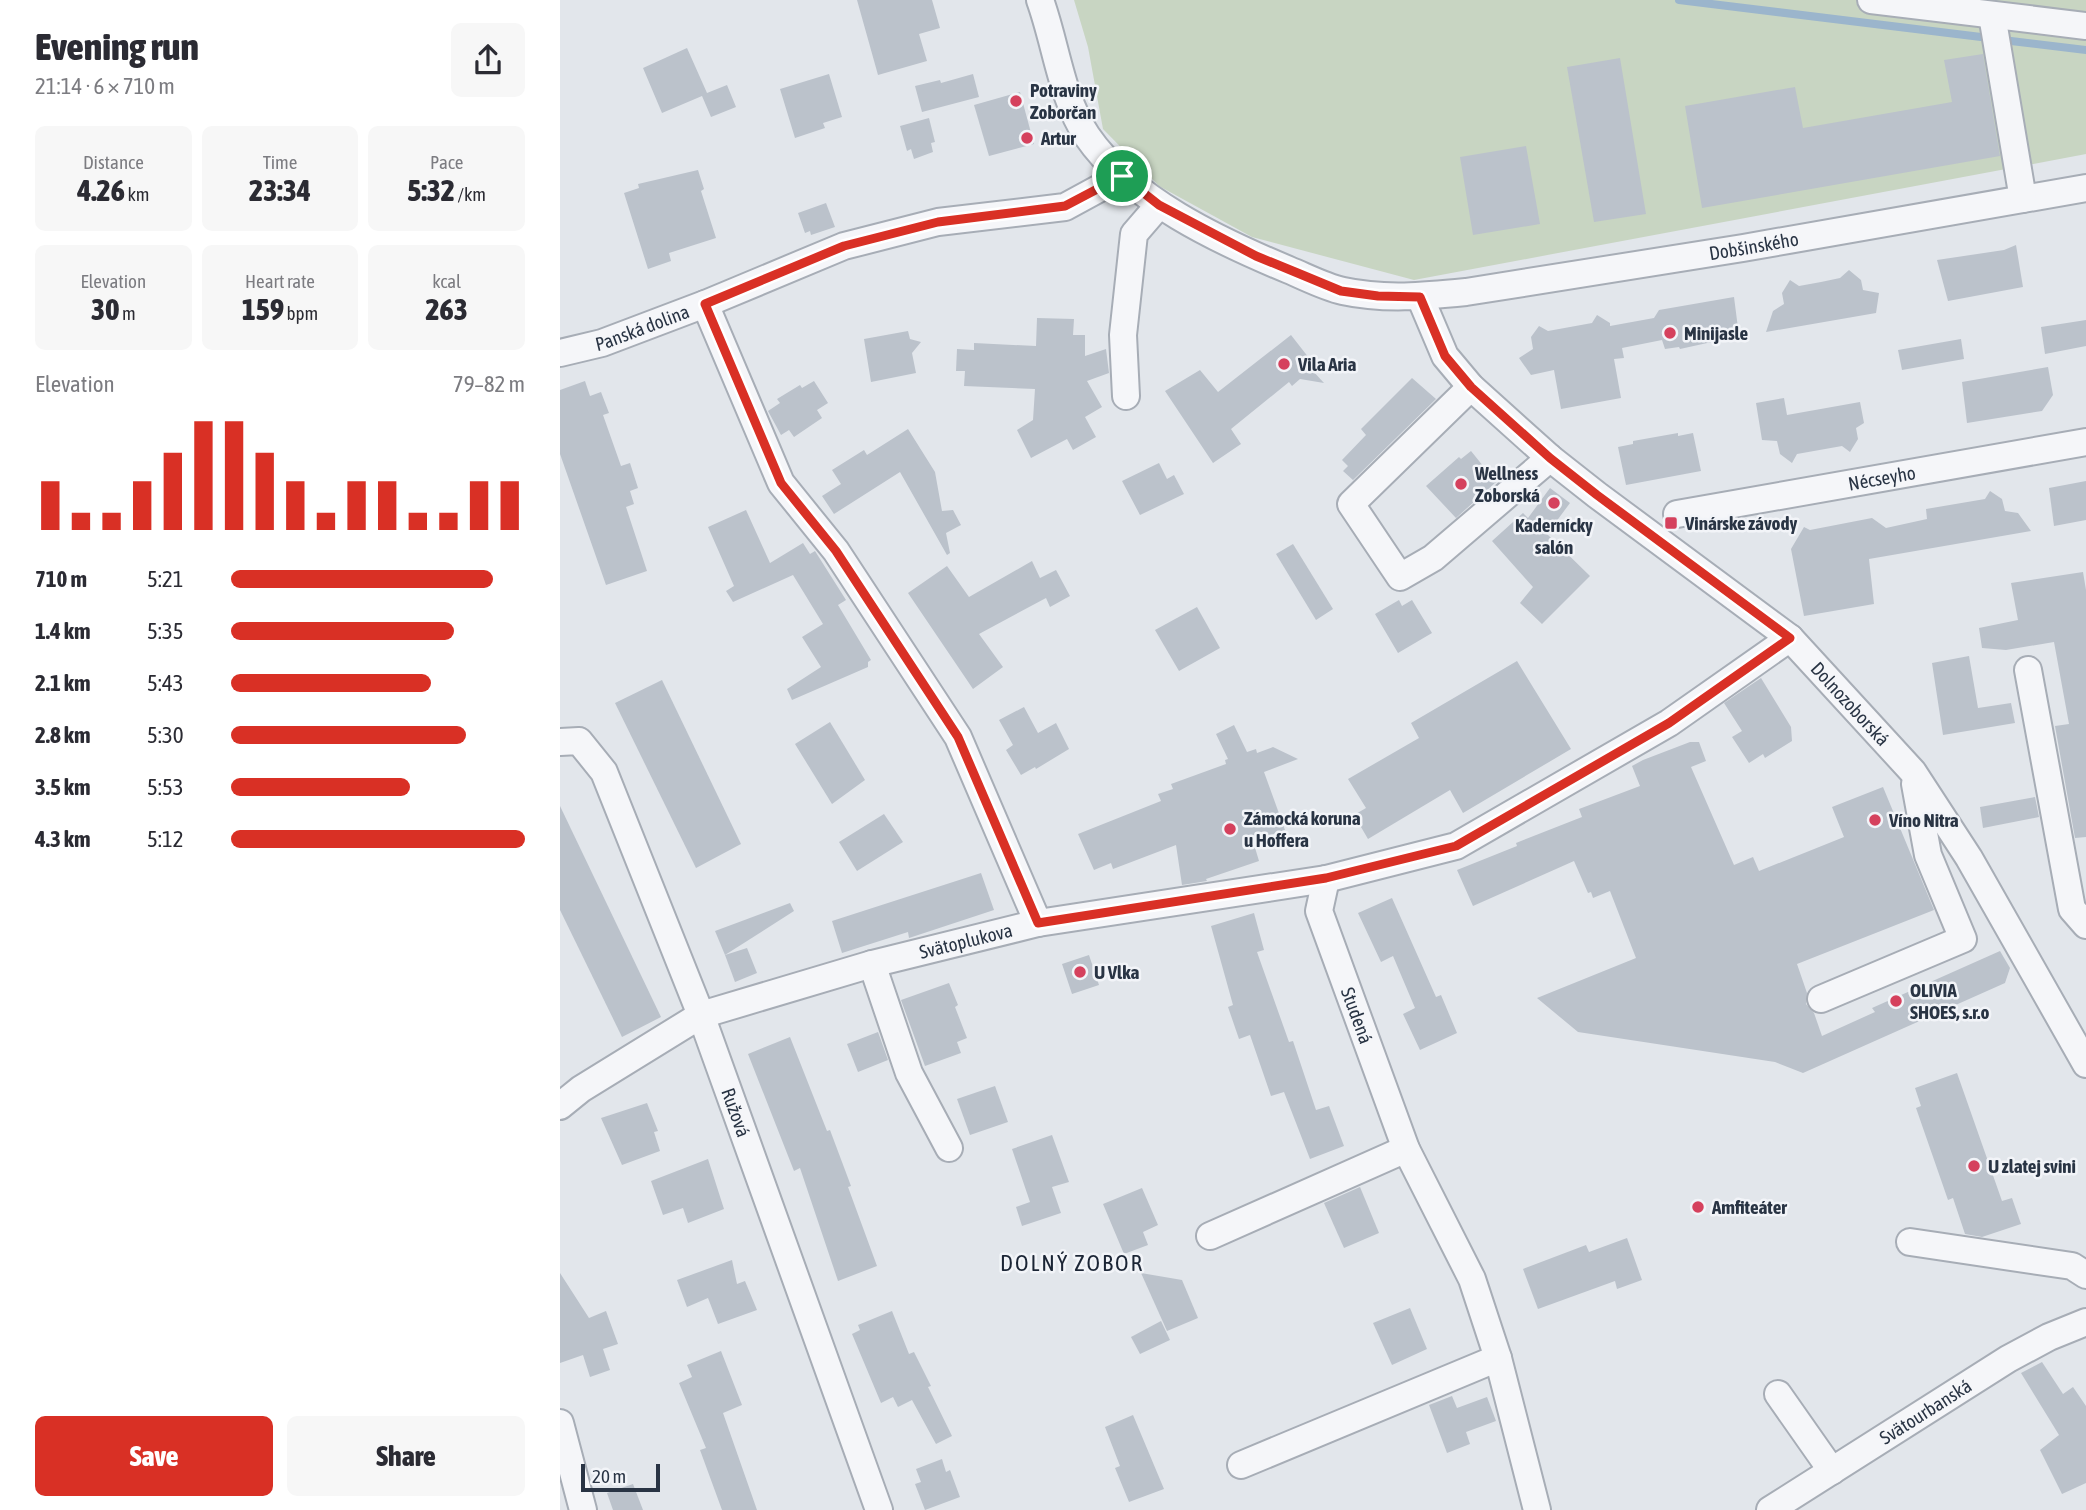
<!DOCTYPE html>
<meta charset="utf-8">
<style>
body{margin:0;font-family:"Asap Condensed",sans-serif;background:#f7f7f7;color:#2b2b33;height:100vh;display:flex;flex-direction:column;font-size:26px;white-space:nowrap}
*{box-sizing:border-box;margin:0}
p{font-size:23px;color:#7c7c81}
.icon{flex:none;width:38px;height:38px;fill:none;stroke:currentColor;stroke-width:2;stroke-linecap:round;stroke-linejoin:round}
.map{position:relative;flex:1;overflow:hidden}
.drawer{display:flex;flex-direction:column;background:#fff;width:560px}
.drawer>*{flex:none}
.scale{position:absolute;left:21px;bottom:18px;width:79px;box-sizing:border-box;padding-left:7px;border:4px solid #293444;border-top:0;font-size:19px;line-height:24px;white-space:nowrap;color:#293444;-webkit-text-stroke:5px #f2f4f8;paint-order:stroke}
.pin{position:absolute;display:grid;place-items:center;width:60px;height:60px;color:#fff;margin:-30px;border:4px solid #fff;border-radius:50%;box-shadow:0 2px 7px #0007}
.round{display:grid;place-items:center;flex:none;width:74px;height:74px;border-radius:10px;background:#f7f7f7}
.headline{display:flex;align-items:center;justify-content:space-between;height:119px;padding:0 35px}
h1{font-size:38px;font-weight:800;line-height:52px}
.stats{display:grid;grid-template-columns:repeat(3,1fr);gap:10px;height:119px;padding:7px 35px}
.stats div{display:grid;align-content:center;border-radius:10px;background:#f7f7f7;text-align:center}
.stats b{font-size:30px;font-weight:800}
.stats small{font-size:19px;font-weight:400}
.stats p{font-size:19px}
.chart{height:196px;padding:14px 35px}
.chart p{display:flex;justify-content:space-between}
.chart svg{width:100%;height:126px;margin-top:7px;stroke:#d93025;stroke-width:6}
.action{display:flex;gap:14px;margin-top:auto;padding:14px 35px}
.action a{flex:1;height:80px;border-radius:10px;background:#d93025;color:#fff;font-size:28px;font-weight:800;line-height:80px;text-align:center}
.action a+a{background:#f7f7f7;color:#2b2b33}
ul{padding:0 35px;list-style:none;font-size:23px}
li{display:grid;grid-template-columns:112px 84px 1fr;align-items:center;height:52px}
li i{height:18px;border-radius:9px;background:#d93025}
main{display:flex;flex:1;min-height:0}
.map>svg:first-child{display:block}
.green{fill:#c8d5c2}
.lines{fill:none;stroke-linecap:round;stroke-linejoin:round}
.stream{stroke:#9bb5cc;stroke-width:8}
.building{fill:#bbc2cb}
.minor-casing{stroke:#a7adb6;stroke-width:30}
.minor{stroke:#f5f6f9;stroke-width:26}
.route-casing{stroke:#fff;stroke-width:14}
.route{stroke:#d93025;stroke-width:9}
.poi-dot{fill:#d5415d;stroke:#f2f4f8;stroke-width:2.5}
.labels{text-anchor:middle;stroke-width:5;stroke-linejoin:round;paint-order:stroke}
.poi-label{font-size:19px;font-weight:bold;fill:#293444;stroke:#f2f4f8;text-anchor:start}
.street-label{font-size:19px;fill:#293444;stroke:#f2f4f8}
.quarter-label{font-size:23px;letter-spacing:2px;fill:#1b2535;stroke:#f2f4f8}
</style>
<main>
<section class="drawer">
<div class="headline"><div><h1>Evening run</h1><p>21:14 · 6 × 710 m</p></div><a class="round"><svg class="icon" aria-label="share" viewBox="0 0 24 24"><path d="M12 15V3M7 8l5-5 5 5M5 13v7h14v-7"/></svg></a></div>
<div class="stats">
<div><p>Distance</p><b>4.26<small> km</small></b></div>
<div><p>Time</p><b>23:34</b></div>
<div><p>Pace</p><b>5:32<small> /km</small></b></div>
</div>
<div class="stats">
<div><p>Elevation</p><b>30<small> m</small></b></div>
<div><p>Heart rate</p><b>159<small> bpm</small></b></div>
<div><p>kcal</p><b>263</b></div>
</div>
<div class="chart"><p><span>Elevation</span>79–82 m</p>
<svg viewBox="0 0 160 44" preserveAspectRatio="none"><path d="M5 44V27M15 44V38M25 44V38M35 44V27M45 44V17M55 44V6M65 44V6M75 44V17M85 44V27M95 44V38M105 44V27M115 44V27M125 44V38M135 44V38M145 44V27M155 44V27"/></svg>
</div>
<ul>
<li><b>710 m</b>5:21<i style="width:89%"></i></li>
<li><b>1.4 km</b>5:35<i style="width:76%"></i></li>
<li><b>2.1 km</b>5:43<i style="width:68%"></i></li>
<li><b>2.8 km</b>5:30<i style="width:80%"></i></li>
<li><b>3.5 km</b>5:53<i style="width:61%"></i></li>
<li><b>4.3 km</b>5:12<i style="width:100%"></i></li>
</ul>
<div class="action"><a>Save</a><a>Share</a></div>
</section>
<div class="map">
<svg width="1526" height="1510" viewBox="0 0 1526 1510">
<rect width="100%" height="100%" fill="#e2e6eb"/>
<polygon class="green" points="514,0 1526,0 1526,154 854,280 692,237 599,186 543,129 528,47"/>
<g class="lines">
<g class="stream">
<polyline points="1119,0 1421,37"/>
<polyline points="1451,41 1526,50"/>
</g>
</g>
<g class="building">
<polygon points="297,0 372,0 380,28 359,34 367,61 318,75"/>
<polygon points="127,48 147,93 167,85 176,107 151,117 142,96 102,113 83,68"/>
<polygon points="1423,54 1440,156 1142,208 1125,106 1235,87 1243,128 1392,102 1384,60"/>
<polygon points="1060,58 1086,214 1034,222 1007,67"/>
<polygon points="269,74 282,117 263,123 265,128 235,138 220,89"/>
<polygon points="413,74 419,97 362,112 355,86 380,80 381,83"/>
<polygon points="460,92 474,144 429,156 414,105"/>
<polygon points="369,118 375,142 371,143 373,152 354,159 351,149 347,151 340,126"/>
<polygon points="966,146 980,224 913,235 900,157"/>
<polygon points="138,170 144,189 141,191 156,238 109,253 111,261 88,269 64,193 79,188 78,184"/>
<polygon points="266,203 275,227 251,235 250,231 245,233 238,213"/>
<polygon points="1456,245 1463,287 1388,301 1377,260 1444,250"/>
<polygon points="1289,270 1301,280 1303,290 1319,293 1316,313 1206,332 1213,311 1224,304 1222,293 1230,280 1239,286 1261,282 1280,278"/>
<polygon points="1174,297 1179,336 1120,349 1119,347 1105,349 1102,340 1062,348 1064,358 1054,359 1061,398 1001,409 994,370 971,375 959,358 973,349 971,337 979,326 988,331 1032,323 1037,315 1050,323 1050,326 1094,318 1099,310"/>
<polygon points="477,318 514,319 513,335 525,335 525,356 546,349 549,373 527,381 542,407 525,417 536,437 513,450 507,439 471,458 457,430 473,420 475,389 404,386 405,371 396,371 397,349 414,350 414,343 476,346"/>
<polygon points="1526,320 1526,346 1485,354 1481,327"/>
<polygon points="348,331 350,339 361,342 352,353 356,373 311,382 304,339"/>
<polygon points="731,335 756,367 752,370 764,383 740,379 732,386 729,382 671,429 681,444 653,463 605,391 640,370 658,392"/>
<polygon points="1401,339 1404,359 1342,370 1338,350"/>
<polygon points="1488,367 1493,395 1482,411 1407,423 1402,382"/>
<polygon points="852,378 876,399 793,480 783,471 788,466 782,460 806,435 801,429"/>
<polygon points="25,381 30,396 41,392 49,413 43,415 61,466 70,463 78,488 70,491 74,504 66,507 87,571 46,585 0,454 0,390"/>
<polygon points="254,381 268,403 257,410 262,418 234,437 229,430 221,435 208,411 220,403 217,399 240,385 242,388"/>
<polygon points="1224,398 1227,415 1300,402 1304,423 1296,428 1298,439 1290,452 1282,446 1237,454 1232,463 1220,454 1217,441 1202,440 1196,403"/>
<polygon points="348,429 375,472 382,511 393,510 401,525 386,533 390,553 387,555 340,472 274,514 262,496 281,484 272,470 304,450 307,455"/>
<polygon points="1118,433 1118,436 1133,433 1141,471 1066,485 1058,447 1073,444 1073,441"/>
<polygon points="911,451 936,482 896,518 866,486 899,457 901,459"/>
<polygon points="599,463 607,479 614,475 624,494 580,515 562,481"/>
<polygon points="1526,481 1526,520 1494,526 1489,488"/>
<polygon points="990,488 1010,503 987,534 1030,576 982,624 960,603 973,587 932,541 963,513 968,518"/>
<polygon points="1430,491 1442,499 1445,511 1458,513 1471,531 1309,559 1314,604 1244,616 1231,549 1244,527 1250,530 1312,518 1326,528 1367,519 1366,509 1425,499"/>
<polygon points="186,510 210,563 243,543 250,554 255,551 286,600 278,605 311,660 308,662 308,667 232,700 227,689 261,667 242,637 263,624 233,575 173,602 166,591 174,586 148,527"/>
<polygon points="733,544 773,609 756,620 716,554"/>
<polygon points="472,561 480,578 496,570 510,596 490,607 486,598 419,634 443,667 413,689 348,593 387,566 409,597"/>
<polygon points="1523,572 1526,590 1526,837 1515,838 1495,726 1509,724 1494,642 1446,650 1422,648 1419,628 1458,620 1451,583"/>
<polygon points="839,600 842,606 852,600 872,633 838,653 815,614"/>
<polygon points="637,607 660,648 619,671 595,630"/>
<polygon points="1409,656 1418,708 1451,703 1455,723 1383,735 1372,663"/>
<polygon points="957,661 1011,749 903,813 890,790 808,839 794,815 806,808 788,779 859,738 851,723"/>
<polygon points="1201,678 1231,727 1232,741 1205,758 1203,754 1189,763 1172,737 1182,731 1164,703"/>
<polygon points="102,680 181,844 136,868 55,703"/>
<polygon points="464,707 478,733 496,723 509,749 476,769 475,767 461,775 446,750 453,745 439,720"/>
<polygon points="270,722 305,780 272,804 235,744"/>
<polygon points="674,725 687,752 696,749 697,753 713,747 738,759 704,772 725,830 693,841 699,861 646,879 647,881 622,885 616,845 553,869 551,863 534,870 518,834 601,801 598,794 613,789 611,784 666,764 665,760 668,759 656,734"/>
<polygon points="1130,742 1139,742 1146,761 1131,767 1174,865 1193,857 1199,871 1284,837 1272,807 1323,787 1374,910 1237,964 1247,993 1246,1004 1254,1013 1262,1036 1315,1012 1312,1008 1440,951 1450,968 1445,983 1243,1073 1215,1062 1018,1032 977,998 1076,958 1050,891 1033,898 1031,892 1028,893 1014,861 913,906 897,870 957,846 956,843 1022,817 1019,809 1080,786 1072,766 1083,760"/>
<polygon points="1475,797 1479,817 1423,828 1420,807"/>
<polygon points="0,806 101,1017 62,1037 0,910"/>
<polygon points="324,814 343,842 297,871 279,842"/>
<polygon points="421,873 434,910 349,938 348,932 282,953 272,921"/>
<polygon points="832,898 876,997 881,995 897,1033 860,1050 843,1014 855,1008 833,956 821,962 798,913"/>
<polygon points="230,903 234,911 165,955 155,931"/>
<polygon points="694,913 704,950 697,952 729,1042 733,1041 756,1110 769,1106 784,1146 750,1159 724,1092 711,1096 690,1035 679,1039 668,1007 673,1005 651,926"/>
<polygon points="187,948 197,973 175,982 165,955"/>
<polygon points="529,955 539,985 512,994 502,964"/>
<polygon points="389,983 398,1005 395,1007 407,1038 397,1042 401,1053 365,1066 341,1000"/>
<polygon points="318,1032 328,1060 298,1072 287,1044"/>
<polygon points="230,1037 267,1131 270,1130 291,1186 288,1187 317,1266 278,1281 240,1168 234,1171 188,1054"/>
<polygon points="1397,1073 1442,1201 1452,1198 1461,1224 1422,1237 1405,1234 1393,1198 1388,1200 1356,1108 1361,1106 1355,1088"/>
<polygon points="435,1086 448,1122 410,1135 397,1099"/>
<polygon points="87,1103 98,1131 94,1132 100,1151 62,1165 41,1118"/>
<polygon points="492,1135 509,1182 492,1187 501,1213 462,1226 456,1207 470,1202 452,1149"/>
<polygon points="148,1159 164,1209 128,1223 123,1208 103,1215 91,1181"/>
<polygon points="800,1187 819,1233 784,1248 764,1203"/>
<polygon points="582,1188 598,1225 583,1232 588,1245 564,1254 543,1204"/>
<polygon points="1067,1238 1082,1280 1057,1289 1055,1281 978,1309 963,1269 1026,1245 1029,1252"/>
<polygon points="172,1260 177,1284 185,1281 197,1310 158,1324 148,1298 127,1307 117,1280"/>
<polygon points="0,1273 29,1318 46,1311 58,1344 43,1349 50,1370 30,1377 23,1355 0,1363"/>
<polygon points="581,1273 622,1280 638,1318 607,1331"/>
<polygon points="850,1308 867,1349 832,1365 813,1323"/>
<polygon points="332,1311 349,1354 354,1352 371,1386 368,1387 392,1436 376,1444 352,1400 338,1407 333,1397 321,1403 292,1334 300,1330 298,1325"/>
<polygon points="601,1321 610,1340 580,1354 571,1337"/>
<polygon points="161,1351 182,1405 163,1413 197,1510 162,1510 140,1450 146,1448 119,1383 132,1377 127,1365"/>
<polygon points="1482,1362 1503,1394 1513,1387 1526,1406 1526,1483 1502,1494 1480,1450 1499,1435 1461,1373"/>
<polygon points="892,1396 897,1408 927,1397 936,1421 906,1432 910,1444 887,1453 869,1405"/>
<polygon points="573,1415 604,1489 569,1502 555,1468 560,1466 545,1427"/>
<polygon points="382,1459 386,1472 390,1470 400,1497 365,1510 355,1484 361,1482 356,1469"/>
<polygon points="73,1484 83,1510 53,1510 47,1493"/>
</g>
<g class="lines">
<defs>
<g id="minor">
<path id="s1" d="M480,0C496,44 501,97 527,136C571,200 659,241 729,270C746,277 765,287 783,291C824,300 865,296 906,292L1183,248L1526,188"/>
<polyline points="1311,0 1526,26"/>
<polyline points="1432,15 1463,199"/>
<path id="s2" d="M860,297L885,356L911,387L990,458L1037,495L1230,638L1353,772L1409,858L1526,1064"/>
<polyline points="145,304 221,483 276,551 398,737 478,923"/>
<path id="s3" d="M0,353L42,343L145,304L284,246L378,222L505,207L562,176"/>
<polyline points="911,387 791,504 840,577 873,558 990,458"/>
<polyline points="566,396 563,335 574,234 599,205"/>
<path id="s4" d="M1117,514L1526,442"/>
<polyline points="1468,670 1512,909 1526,925"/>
<path id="s5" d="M0,742L19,741L44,772L141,1015L319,1510"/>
<path id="s6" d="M766,879L759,911L846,1149L912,1279L938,1358L977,1510"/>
<polyline points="312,964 349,1073 389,1148"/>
<polyline points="1261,999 1403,939 1368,855 1355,784"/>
<path id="s7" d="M0,1106L21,1089L141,1015L312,964L478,923L766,879L896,846L1109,723L1230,638"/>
<polyline points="650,1236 846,1149"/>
<polyline points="1350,1242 1512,1266 1526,1275"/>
<polyline points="1218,1394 1272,1471"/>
<polyline points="0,1423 23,1510"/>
<polyline points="681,1465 938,1358"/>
<path id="s8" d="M1210,1510L1448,1359L1489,1337L1526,1322"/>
</g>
</defs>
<use href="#minor" class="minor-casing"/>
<use href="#minor" class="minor"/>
</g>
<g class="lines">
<defs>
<polygon id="route" points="562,176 599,205 696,256 740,274 781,291 818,296 860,297 885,356 911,387 990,458 1037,495 1230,638 1109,723 896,846 766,878 478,923 398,737 276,551 221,483 145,304 284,246 378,222 505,206"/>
</defs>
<use href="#route" class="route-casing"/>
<use href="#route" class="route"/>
</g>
<g class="poi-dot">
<circle cx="456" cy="101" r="7"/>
<circle cx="467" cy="138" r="7"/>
<circle cx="1110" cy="333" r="7"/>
<circle cx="724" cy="364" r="7"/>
<circle cx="901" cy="484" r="7"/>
<circle cx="994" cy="503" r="7"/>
<rect x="1104" y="516" width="14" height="14" rx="3.5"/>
<circle cx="1315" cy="820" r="7"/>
<circle cx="670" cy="829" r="7"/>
<circle cx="520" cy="972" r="7"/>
<circle cx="1336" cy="1001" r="7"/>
<circle cx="1414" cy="1166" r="7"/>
<circle cx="1138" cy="1207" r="7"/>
</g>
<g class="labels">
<g class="poi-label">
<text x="470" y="97">Potraviny<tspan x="470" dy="22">Zoborčan</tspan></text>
<text x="481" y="145">Artur</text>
<text x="1124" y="340">Minijasle</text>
<text x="738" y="371">Vila Aria</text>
<text x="915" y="480">Wellness<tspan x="915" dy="22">Zoborská</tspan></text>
<text x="1125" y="530">Vinárske závody</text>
<text x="994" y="532" text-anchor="middle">Kadernícky<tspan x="994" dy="22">salón</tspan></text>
<text x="684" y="825">Zámocká koruna<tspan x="684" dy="22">u Hoffera</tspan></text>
<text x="1329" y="827">Víno Nitra</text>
<text x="534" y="979">U Vlka</text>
<text x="1350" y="997">OLIVIA<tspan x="1350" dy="22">SHOES, s.r.o</tspan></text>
<text x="1428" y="1173">U zlatej svini</text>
<text x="1152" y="1214">Amfiteáter</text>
</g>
<g class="street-label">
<text dy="7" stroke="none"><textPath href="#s1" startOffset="863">Dobšinského</textPath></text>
<text dy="7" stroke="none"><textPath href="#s3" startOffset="86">Panská dolina</textPath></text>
<text dy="7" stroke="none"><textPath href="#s4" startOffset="208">Nécseyho</textPath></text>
<text dy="7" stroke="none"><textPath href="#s2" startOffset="600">Dolnozoborská</textPath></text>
<text dy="7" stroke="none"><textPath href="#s7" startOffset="443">Svätoplukova</textPath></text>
<text dy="7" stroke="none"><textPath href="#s6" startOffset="144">Studená</textPath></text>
<text dy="7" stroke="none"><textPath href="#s5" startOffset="424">Ružová</textPath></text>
<text dy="7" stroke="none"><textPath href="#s8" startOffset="184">Svätourbanská</textPath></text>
</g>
<g class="quarter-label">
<text x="512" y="1271">DOLNÝ ZOBOR</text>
</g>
</g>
</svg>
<div class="scale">20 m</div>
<div class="pin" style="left:562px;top:176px;background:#1e9e55"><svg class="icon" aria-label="arrive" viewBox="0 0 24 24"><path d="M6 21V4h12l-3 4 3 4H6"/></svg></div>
</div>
</main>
